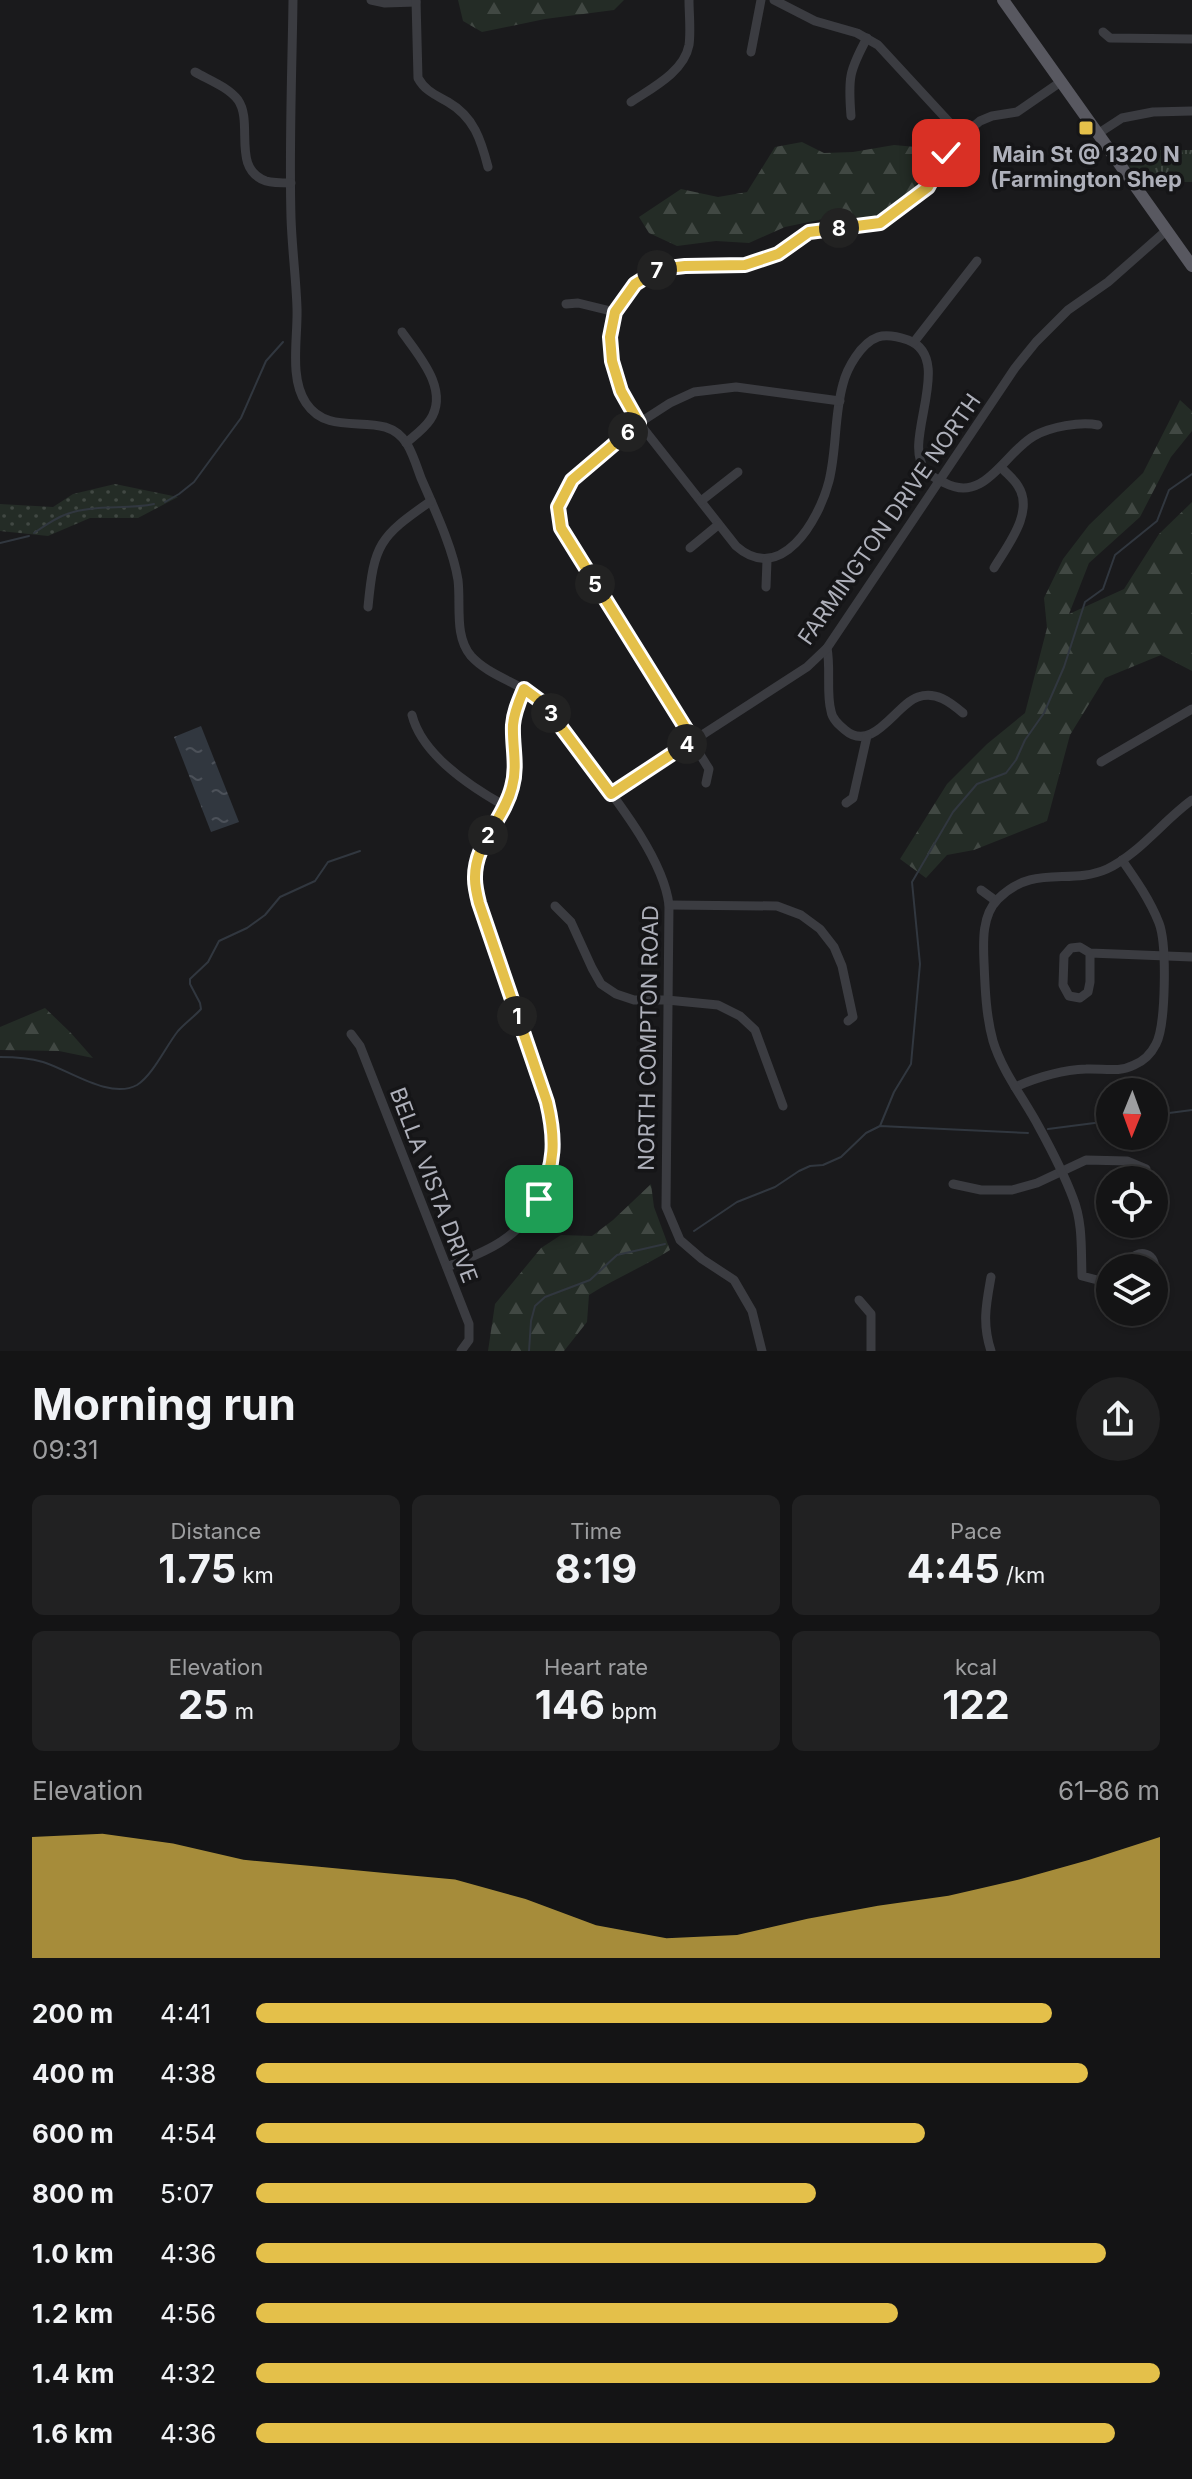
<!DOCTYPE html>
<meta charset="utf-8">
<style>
body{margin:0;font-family:Inter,sans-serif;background:#212122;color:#f1f3f6;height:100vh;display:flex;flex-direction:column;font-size:30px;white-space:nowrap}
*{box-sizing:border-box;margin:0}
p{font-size:26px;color:#9d9ea0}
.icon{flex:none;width:44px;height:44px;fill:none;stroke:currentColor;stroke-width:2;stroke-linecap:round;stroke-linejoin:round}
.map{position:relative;height:1351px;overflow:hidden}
.details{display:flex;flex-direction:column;background:#141415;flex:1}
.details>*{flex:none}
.needle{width:52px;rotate:181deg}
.buttons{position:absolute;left:1096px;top:1078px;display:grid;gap:16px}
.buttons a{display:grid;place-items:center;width:72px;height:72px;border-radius:50%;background:#141415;box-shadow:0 2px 6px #0004,0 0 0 2px #333334;font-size:40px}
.pin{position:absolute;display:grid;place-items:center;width:68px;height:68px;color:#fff;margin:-34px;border-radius:16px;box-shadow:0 4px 12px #0006}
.km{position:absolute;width:40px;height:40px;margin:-20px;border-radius:50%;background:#222;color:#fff;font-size:22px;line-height:40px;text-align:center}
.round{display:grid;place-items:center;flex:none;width:84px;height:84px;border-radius:42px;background:#212122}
.summary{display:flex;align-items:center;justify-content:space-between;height:136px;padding:0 32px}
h1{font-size:44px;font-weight:700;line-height:60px}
.figures{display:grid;grid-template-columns:repeat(3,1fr);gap:12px;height:136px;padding:8px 32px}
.figures div{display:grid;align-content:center;border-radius:12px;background:#212122;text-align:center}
.figures b{font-size:40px;font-weight:700}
.figures small{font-size:22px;font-weight:400}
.figures p{font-size:22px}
.chart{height:224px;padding:16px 32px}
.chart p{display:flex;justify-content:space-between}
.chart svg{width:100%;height:144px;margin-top:8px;fill:#e4c04a;opacity:.7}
ul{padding:0 32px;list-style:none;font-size:26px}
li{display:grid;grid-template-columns:128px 96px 1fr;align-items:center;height:60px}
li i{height:20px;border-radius:10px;background:#e4c04a}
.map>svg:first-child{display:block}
.grass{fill:url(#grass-dots)}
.forest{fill:url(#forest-firs)}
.park{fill:url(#park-tufts)}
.water{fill:url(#water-ripples)}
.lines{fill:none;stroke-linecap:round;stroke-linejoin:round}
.stream{stroke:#31373f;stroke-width:2}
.minor{stroke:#3b3c41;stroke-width:9}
.major{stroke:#585860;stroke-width:12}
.route-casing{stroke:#fff;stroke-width:16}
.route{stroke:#e4c04a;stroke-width:10}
.poi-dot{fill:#e4c04a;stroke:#151517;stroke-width:3}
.labels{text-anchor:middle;stroke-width:7;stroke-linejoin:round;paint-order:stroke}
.poi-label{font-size:22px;font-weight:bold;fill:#aeb0ba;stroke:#151517}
.street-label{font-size:22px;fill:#aeb0ba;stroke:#151517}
</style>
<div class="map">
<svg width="1192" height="1351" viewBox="0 0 1192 1351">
<defs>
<pattern id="grass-dots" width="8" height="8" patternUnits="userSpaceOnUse" patternTransform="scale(2)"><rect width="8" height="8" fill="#242c26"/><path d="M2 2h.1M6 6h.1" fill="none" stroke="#414843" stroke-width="1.8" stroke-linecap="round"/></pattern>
<pattern id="forest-firs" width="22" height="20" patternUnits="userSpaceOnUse" patternTransform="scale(2)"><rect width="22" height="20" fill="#242c26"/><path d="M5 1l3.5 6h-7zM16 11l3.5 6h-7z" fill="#414843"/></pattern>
<pattern id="park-tufts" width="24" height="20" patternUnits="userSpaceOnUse" patternTransform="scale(2)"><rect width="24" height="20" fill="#242c26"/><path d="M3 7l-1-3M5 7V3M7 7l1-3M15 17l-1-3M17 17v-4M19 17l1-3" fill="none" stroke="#414843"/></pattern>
<pattern id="water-ripples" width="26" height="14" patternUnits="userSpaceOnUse" patternTransform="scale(2)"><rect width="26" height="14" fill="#31373f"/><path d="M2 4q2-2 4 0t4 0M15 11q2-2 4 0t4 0" fill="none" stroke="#4c5159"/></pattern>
</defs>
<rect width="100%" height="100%" fill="#1a1a1c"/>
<polygon class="grass" points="115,484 178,497 138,518 90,518 48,536 0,531 0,504 53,507 73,494"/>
<g class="forest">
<polygon points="458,0 624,0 614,10 545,19 482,32 463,21"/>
<polygon points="802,142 824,153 853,152 894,145 927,148 914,191 877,218 833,217 785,227 749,243 716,241 677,246 649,233 639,217 681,189 718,197 747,192 775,147"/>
<polygon points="1180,400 1192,411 1192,431 1171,457 1140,517 1089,563 1069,614 1124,589 1159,534 1192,502 1192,671 1161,655 1105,678 1070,735 1047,821 974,850 947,855 926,878 900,859 947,784 987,744 1025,713 1047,628 1044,598 1063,559 1089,525 1143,473"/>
<polygon points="45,1008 70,1032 93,1058 59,1051 0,1050 0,1027"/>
<path d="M651,1184L654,1207L670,1250C644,1267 615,1278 589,1295L587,1322L564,1351H488L495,1304L541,1248L561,1235L592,1236L613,1220Z"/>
</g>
<polygon class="park" points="1117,150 1192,150 1192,182 1141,182"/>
<polygon class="water" points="201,726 239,822 211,832 174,737"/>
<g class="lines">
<g class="stream">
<polyline points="165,502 179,494 194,482 241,418 266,361 283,342"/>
<path d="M34,533C44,526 55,518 67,514C94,504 126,510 154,504"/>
<polyline points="0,543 29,536"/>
<path d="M0,1057C14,1057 29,1058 43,1062C69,1070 110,1100 137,1085C153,1075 166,1046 178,1031C185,1023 194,1017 201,1009L200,1003L190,984V979L208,962L219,941L247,928L265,915L280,897L315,881L328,862L360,851"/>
<polyline points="1154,1115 1192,1110"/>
<polyline points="880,1126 894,1092 911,1064 920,964 912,882 953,812 977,784 1006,773 1016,760 1025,740 1044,713 1064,667 1085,602 1103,589 1115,555 1157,521 1169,490 1192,474"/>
<polyline points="1048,1129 1110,1121"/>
<polyline points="694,1231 737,1202 775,1187 799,1171 810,1166 823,1165 841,1157 866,1133 880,1126 1028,1133"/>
<polyline points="529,1351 531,1321 535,1306 545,1297 590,1280 617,1255 665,1244"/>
</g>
<g class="minor">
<path d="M293,0C292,72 289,145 291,218C292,248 296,278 297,308C298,338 289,378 306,403C332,442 384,406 407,444C413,454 417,467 421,478C434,508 453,548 458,580C461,605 454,636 471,656C490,677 522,683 542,702C555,713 565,731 575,745C606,787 663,854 669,905L666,1207L680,1240L702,1259L734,1280L752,1311L762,1351"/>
<polyline points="371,0 385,3 416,2"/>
<path d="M416,0L418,78C425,91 436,95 448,102C474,117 481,140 488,167"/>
<polyline points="774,0 815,21 857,33 878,45 962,136"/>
<polyline points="1103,32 1110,38 1192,39"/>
<polyline points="751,52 761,0"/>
<path d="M195,72C209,80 228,87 238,100C254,123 231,169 266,181C273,183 284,183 291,183"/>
<path d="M1062,81L1017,112L992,116L980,121L962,136L946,153L928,187L880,223L809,232L778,254L745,265L685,266L659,269L635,284L615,312L610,337L612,361L621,391L639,423L736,546C781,586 819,520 829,481C837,449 834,415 843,384C847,368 861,343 878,337C887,334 899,337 908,340C956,358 901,442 925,469C929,475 938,480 945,483C985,504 1004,453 1034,436C1050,427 1081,421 1098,425"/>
<path d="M631,102C652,88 684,72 689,45C691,31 689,14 689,0"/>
<path d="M851,116C848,78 849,71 867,38"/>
<polyline points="1099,133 1122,118 1153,112 1192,111"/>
<polyline points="566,304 578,303 615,312"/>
<path d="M402,332C419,356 450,390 430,420C424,429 414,436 406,443"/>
<polyline points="914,342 977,261"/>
<polyline points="701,501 738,472"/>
<polyline points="690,548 718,525"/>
<path d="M994,568C1007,546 1035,512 1018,486C1014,479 1006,473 1001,467"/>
<polyline points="766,587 767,560"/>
<path d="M368,607C374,544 379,537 431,501"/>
<path d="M827,648C831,669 826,693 831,711C832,719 839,725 845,730C873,754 896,704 918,697C936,691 950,702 963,713"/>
<path d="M412,715C422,755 471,787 505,806"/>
<polyline points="1101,762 1192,709"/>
<polyline points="706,783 709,769 571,547 561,528 558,507 572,480 639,423 670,403 694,392 736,387 840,401"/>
<polyline points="611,794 807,667 827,648 1015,368 1036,342 1068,310 1108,282 1167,230"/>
<polyline points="846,803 853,798 867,736"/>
<polyline points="981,890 996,901"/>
<polyline points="669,905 777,906 801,915 820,929 834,947 842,966 853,1017 848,1021"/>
<polyline points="555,906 571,922 592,968 601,984 616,994 634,1000 667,1000 718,1005 740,1016 755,1030 783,1106"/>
<polyline points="1090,953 1090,982 1088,992 1080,998 1069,996 1063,985 1064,956 1071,948 1080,947 1090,953 1192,957"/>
<polyline points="351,1034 360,1046 469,1324 469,1340 461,1351"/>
<path d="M1015,1087C1038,1077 1061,1070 1086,1069C1102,1068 1119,1073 1134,1065C1144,1061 1151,1054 1156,1044C1166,1025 1167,944 1159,923C1150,900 1136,880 1122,860"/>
<polyline points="953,1184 981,1190 1012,1190 1037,1183 1086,1160 1127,1161 1146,1169"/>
<path d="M447,1267C466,1259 486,1252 502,1241C539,1216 560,1167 552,1123C547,1096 535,1069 526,1042C510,996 495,950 479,903C475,882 472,862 483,842C493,824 507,808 512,787C518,766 512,746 513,725C514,712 519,701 524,689"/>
<path d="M1128,1268L1127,1264C1137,1246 1159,1253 1154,1273"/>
<path d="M991,1277C986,1305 982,1323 991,1351"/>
<path d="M1110,1281L1105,1282L1082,1276C1081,1250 1083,1223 1073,1198C1064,1174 1051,1149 1039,1127C1024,1099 1002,1071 993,1041C986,1016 985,988 984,962C983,941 982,915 998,899C1034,863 1069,886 1107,869C1139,854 1163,821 1192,800"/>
<polyline points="859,1300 871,1314 871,1351"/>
</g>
<polyline class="major" points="1003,0 1192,266"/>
</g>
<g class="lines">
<defs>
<path id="route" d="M539,1199C555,1164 556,1140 547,1102L479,903C477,895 475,887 475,879C474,843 504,820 512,787C518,766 512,746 513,725C514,712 519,701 524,689L543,703L611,794L693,740L561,528L558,507L572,480L639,423L621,391L612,361L610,337L615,312L635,284L659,269L685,266L745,265L778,254L809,232L880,223L928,187L946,153"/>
</defs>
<use href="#route" class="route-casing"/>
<use href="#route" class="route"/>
</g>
<rect class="poi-dot" x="1078" y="120" width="16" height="16" rx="4"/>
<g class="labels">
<g class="poi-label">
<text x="1086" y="162">Main St @ 1320 N<tspan x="1086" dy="25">(Farmington Shep</tspan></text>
</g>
<g class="street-label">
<text transform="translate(889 519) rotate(-55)" y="8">FARMINGTON DRIVE NORTH</text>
<text transform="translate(648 1038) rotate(-89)" y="8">NORTH COMPTON ROAD</text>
<text transform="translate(434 1185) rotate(69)" y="8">BELLA VISTA DRIVE</text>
</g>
</g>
</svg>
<div class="buttons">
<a><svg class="needle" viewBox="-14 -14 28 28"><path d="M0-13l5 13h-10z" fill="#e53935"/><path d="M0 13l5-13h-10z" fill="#9d9ea0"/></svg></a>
<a><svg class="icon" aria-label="locate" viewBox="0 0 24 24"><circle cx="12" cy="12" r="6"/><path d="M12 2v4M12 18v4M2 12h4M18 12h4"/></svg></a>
<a><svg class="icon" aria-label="layers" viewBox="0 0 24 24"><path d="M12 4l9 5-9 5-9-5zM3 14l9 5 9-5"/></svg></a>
</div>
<div class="pin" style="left:539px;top:1199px;background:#1e9e55"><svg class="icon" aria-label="arrive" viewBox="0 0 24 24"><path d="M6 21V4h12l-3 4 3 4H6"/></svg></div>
<div class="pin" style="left:946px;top:153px;background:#d93025"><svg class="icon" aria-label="check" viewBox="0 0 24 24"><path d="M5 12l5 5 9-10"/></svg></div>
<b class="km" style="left:517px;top:1016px">1</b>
<b class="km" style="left:488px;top:835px">2</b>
<b class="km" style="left:551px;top:713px">3</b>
<b class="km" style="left:687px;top:744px">4</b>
<b class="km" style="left:595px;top:584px">5</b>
<b class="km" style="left:628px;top:432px">6</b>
<b class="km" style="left:657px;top:270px">7</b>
<b class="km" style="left:839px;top:228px">8</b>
</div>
<section class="details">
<div class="summary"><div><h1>Morning run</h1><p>09:31</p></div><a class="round"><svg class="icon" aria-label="share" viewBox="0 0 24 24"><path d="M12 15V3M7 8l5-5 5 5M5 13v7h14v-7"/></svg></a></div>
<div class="figures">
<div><p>Distance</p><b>1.75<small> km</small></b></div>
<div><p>Time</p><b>8:19</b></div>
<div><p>Pace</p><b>4:45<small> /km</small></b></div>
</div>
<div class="figures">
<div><p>Elevation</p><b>25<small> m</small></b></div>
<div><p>Heart rate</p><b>146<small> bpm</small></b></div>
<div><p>kcal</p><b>122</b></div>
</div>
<div class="chart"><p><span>Elevation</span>61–86 m</p>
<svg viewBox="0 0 160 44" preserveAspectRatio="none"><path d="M0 44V7L10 6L20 9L30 14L40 16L50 18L60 20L70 26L80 34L90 38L100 37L110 32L120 28L130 25L140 20L150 14L160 7V44z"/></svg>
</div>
<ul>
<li><b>200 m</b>4:41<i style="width:88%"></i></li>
<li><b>400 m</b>4:38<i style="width:92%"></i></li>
<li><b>600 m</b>4:54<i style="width:74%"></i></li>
<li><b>800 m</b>5:07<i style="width:62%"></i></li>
<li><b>1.0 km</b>4:36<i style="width:94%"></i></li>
<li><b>1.2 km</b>4:56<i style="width:71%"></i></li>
<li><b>1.4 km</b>4:32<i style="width:100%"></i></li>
<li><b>1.6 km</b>4:36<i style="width:95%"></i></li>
</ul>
</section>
